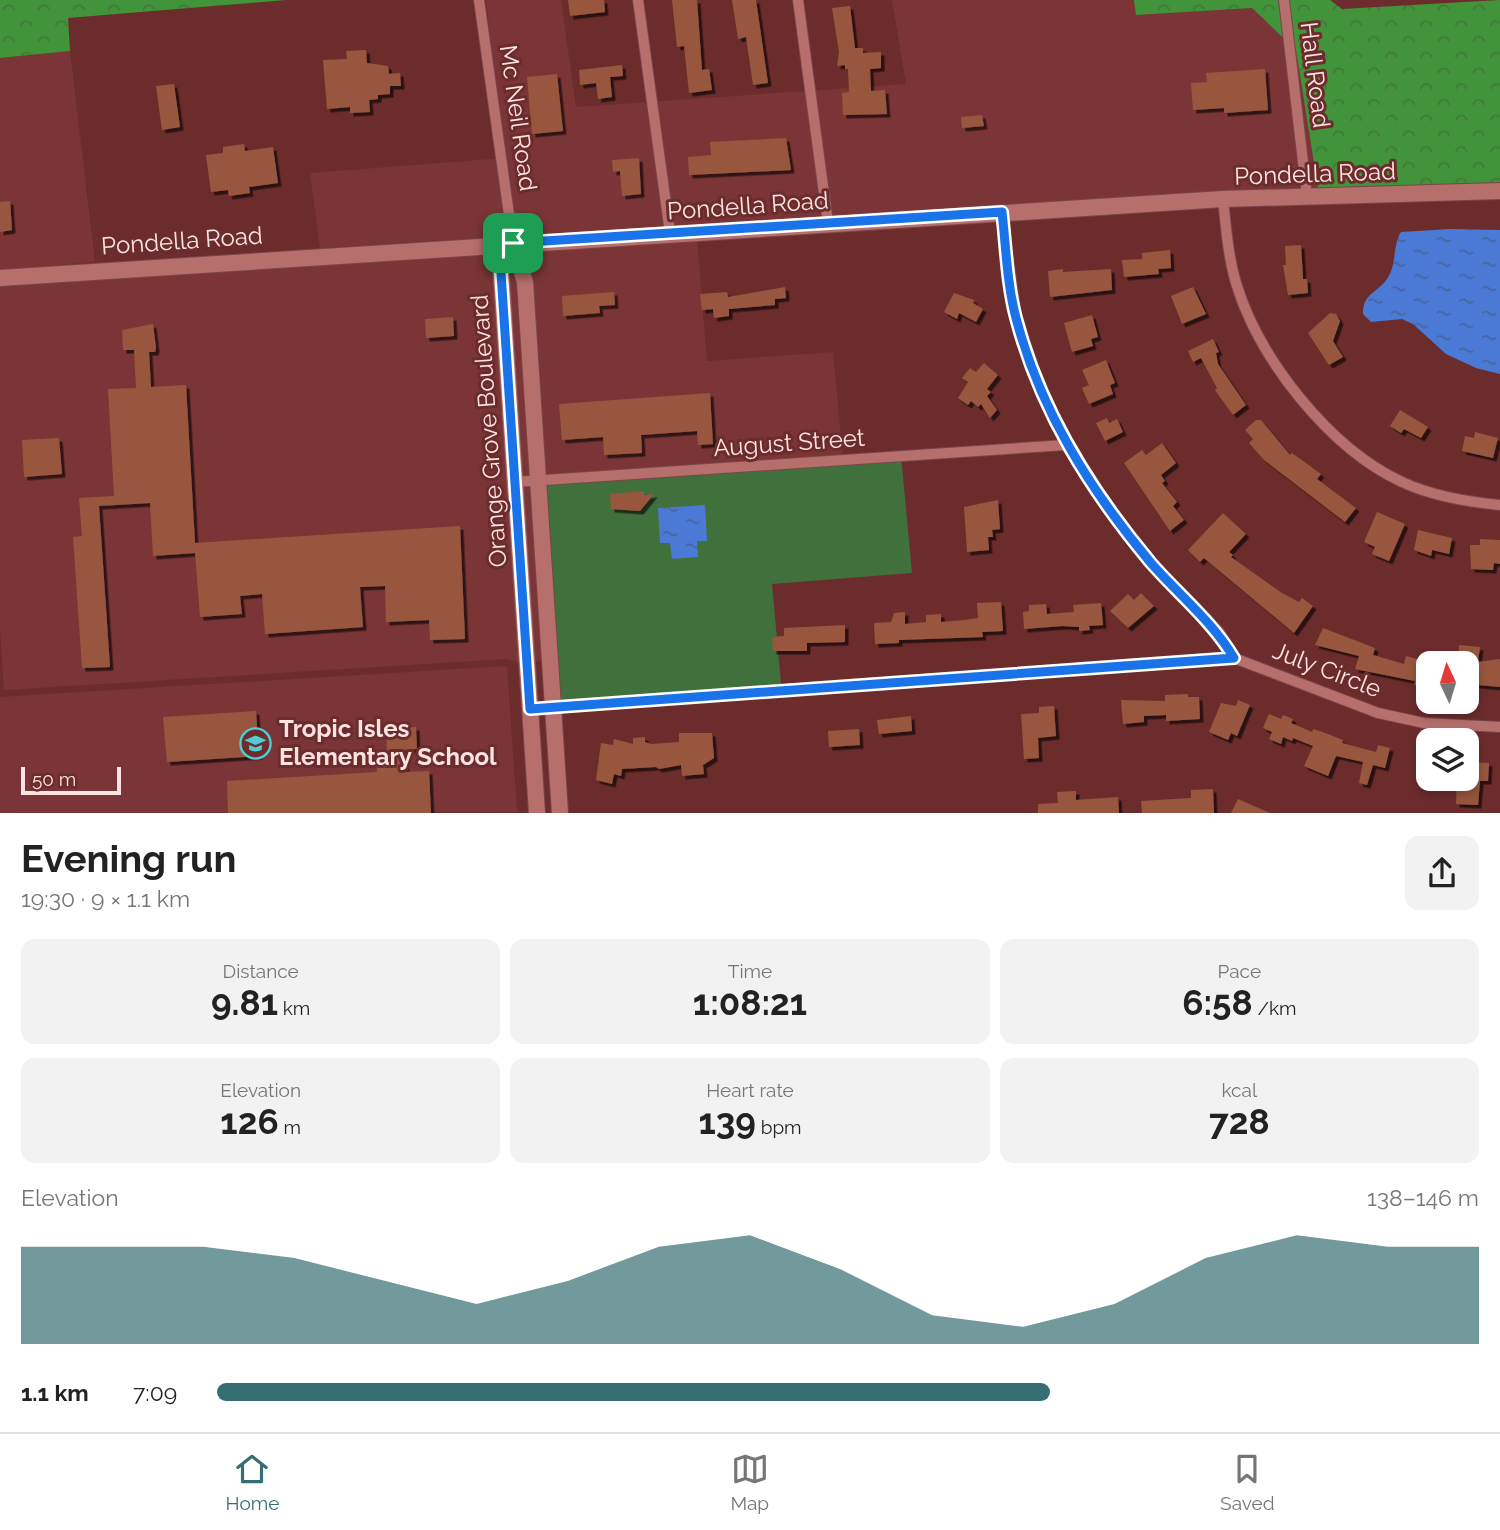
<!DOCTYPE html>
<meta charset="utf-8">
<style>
body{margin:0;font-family:Raleway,sans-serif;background:#f2f2f2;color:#222;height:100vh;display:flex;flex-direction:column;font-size:26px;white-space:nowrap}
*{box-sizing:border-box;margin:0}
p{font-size:23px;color:#767676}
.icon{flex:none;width:38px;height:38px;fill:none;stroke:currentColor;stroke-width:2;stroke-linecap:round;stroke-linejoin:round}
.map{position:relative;height:813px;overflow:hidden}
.panel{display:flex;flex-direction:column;background:#fff;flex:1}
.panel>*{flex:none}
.needle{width:46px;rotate:356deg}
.fabs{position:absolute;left:1416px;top:651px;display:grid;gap:14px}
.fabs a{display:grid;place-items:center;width:63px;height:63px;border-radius:14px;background:#fff;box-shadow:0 4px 10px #0003;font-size:35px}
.scale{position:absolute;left:21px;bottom:18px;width:100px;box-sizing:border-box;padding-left:7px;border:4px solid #fbe3e1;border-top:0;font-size:19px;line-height:24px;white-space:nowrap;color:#fbe3e1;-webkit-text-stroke:5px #6c2c2c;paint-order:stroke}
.pin{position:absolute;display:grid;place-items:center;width:60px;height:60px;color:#fff;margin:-30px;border-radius:14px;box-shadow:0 4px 10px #0006}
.round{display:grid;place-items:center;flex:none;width:74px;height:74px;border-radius:14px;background:#f2f2f2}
.summary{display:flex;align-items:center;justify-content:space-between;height:119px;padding:0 21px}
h1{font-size:38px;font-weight:700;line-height:52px}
.stats{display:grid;grid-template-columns:repeat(3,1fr);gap:10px;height:119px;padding:7px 21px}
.stats div{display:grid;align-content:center;border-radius:14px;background:#f2f2f2;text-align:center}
.stats b{font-size:35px;font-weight:700}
.stats small{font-size:19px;font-weight:400}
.stats p{font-size:19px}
.chart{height:196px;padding:14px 21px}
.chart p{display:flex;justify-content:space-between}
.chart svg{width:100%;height:126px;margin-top:7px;fill:#376e73;opacity:.7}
ul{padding:0 21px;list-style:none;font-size:23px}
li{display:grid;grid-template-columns:112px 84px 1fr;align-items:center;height:52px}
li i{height:18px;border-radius:9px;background:#376e73}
.tabs{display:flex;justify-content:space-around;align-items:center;height:98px;border-top:2px solid #e0e0e0;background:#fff;font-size:19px;color:#767676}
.tabs a{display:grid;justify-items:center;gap:4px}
.tabs .active{color:#376e73}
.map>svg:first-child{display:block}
.built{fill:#7b3536}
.forest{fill:url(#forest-crowns)}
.park{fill:#40703c}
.water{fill:url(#water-ripples)}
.building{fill:#97573e;filter:url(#shadow)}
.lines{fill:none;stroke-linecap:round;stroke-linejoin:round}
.street-casing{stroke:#7a4649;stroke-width:12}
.secondary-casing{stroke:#7a4649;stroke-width:18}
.street{stroke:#b76f6c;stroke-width:10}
.secondary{stroke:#b76f6c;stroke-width:16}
.route-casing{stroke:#fff;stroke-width:14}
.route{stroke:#1a73e8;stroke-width:9}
.labels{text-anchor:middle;stroke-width:6;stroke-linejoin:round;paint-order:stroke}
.street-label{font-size:24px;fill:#fbe3e1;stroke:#6c2c2c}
.poi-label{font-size:24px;font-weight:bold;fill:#fbe3e1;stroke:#6c2c2c;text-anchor:start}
</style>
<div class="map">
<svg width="1500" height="813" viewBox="0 0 1500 813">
<defs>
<pattern id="forest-crowns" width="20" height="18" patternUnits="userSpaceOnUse" patternTransform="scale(1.75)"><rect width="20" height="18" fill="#419439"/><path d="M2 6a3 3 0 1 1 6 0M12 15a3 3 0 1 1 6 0" fill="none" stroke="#44783d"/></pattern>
<pattern id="water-ripples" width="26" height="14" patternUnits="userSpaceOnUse" patternTransform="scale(1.75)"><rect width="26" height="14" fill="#4a7ad6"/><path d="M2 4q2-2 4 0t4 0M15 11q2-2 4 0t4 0" fill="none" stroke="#4a649c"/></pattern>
<filter id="shadow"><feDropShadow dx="3.5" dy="3.5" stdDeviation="0" flood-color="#0009"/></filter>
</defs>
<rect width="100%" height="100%" fill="#6c2c2c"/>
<g class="built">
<polygon points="486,0 561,0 576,107 906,84 892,0 1134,0 1137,15 1252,8 1297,50 1318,188 1223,191 320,248 310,173 504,158"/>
<polygon points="70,51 95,262 0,270 0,58"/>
<polygon points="697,239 707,361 833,352 843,459 546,484 522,250"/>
<polygon points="502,251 520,663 506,659 4,690 0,629 0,286"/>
<polygon points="512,264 519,284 543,661 534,662 508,274"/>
<polygon points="507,666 517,812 0,813 0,697"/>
</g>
<g class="forest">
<polygon points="0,0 286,0 68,18 70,51 0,58"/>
<polygon points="1134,0 1330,0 1342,9 1500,0 1500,183 1318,188 1296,50 1252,8 1136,15"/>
</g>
<polygon class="park" points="901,455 912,573 772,584 782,694 561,711 546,484"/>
<g class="water">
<path d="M1450,229L1500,230V374L1476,368L1446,354L1413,324L1402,319L1371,322L1363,314C1363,293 1376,294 1387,279C1397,265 1392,247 1401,232Z"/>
<polygon points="705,505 707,541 697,541 698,557 672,559 670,543 660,543 658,508"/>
</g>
<g class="building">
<polygon points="568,0 604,0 605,12 570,16"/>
<polygon points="672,0 697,0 702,70 709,69 712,90 689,93 684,46 677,47"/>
<polygon points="732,0 756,0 768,83 753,85 746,37 738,39"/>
<polygon points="850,6 855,48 863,48 863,53 881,52 881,68 870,69 871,91 885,90 887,114 843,115 842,93 849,92 848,69 845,69 845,65 837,66 839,52 832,8"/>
<polygon points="366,50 367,63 388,66 389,74 400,73 401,86 390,86 390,94 378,95 378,99 369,100 370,112 350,113 350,107 327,109 323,60 347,59 346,51"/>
<polygon points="622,65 623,76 610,77 612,97 598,99 596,83 580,85 579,70"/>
<polygon points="1265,69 1268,110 1224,113 1224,108 1193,110 1191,83 1207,82 1206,73"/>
<polygon points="557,74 563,131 532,134 527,77"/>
<polygon points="174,84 180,127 162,130 156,86"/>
<polygon points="982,115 984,126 962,128 961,117"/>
<polygon points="786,138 791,170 689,175 688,157 711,155 710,142"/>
<polygon points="244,144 245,151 273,147 278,183 249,187 250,193 229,196 228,190 211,192 206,155 223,153 223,147"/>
<polygon points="639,158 641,194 622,196 620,171 613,172 612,160"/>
<polygon points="10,201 12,230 0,232 0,202"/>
<polygon points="1301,245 1303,279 1307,279 1308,293 1288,295 1283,265 1286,265 1285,246"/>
<polygon points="1170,250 1171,268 1158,269 1159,274 1124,277 1122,260 1142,259 1142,253"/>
<polygon points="1063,269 1063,272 1111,269 1112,290 1050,297 1048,271"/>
<polygon points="785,287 786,298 775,299 775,305 729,309 729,316 714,318 713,309 702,310 700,294 727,292 728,297"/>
<polygon points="1193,287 1206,314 1182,324 1171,296"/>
<polygon points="614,292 615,305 599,306 600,313 563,316 562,296"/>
<polygon points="954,293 974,300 973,303 983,309 976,322 959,313 957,319 944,312"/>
<polygon points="1330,313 1336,314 1340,321 1333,341 1343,357 1329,365 1308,333"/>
<polygon points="1092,315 1098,337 1091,339 1093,346 1072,352 1064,323"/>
<polygon points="453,317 454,336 426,338 425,319"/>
<polygon points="153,324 156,348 155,352 149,352 151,387 186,385 195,543 460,526 465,639 430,640 429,620 386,622 385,586 360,587 363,627 265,634 262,594 240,596 242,614 200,617 195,553 153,556 150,503 99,506 110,667 82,668 73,537 82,536 79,498 114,496 108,389 136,388 134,350 123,350 122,330"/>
<polygon points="1213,339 1219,352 1216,353 1218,364 1246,405 1233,415 1215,390 1217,388 1201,358 1193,362 1188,351"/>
<polygon points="1106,360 1115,383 1110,385 1113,394 1089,404 1082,388 1089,385 1082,370"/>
<polygon points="984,363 998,375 987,389 991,392 987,396 997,410 990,418 981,404 978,407 971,401 968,405 958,398 968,382 962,378 970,368 976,372"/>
<polygon points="710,393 713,444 698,445 697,431 641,435 642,453 604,455 603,437 562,440 559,404"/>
<polygon points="1400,410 1428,427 1421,438 1404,429 1401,433 1390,426"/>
<polygon points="1107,418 1109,423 1117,419 1123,432 1105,441 1096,423"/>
<polygon points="1256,420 1261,420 1290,455 1292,453 1321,474 1317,479 1356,508 1345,522 1264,460 1249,443 1253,439 1245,430"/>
<polygon points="1475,432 1498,438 1493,458 1462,451 1465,436 1474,438"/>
<polygon points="59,438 62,474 24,477 22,440"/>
<polygon points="1162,443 1176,463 1161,475 1165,481 1162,483 1177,502 1173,506 1184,520 1170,531 1124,463 1142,450 1146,455"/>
<polygon points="644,491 644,495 654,494 640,511 611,509 610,494"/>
<polygon points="998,500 1000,529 992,530 993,537 988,537 989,550 967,552 964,507"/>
<polygon points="1377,512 1405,524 1389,561 1372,554 1375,547 1364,542"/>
<polygon points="1223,513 1246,534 1229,552 1233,555 1231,557 1282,593 1299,602 1302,598 1313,606 1294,633 1204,558 1200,562 1188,550"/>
<polygon points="1418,530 1452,538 1449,554 1432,550 1431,556 1414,550"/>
<polygon points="1480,539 1500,540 1500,564 1494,563 1493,570 1471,569 1470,545 1480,545"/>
<polygon points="1141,593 1154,606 1128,628 1110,611 1128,594 1134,600"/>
<polygon points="1001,602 1003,631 982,632 983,637 899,640 899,643 875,644 874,623 891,622 894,613 905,612 905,624 926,622 926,615 941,614 941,622 965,620 978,618 977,603"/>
<polygon points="1101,603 1103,625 1089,626 1090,630 1079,631 1079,627 1063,626 1024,629 1023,612 1029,611 1029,605 1046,604 1047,614 1074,612 1073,605"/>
<polygon points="845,625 845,642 807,643 807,651 773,651 772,637 784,636 784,628"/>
<polygon points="1323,628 1375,648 1373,655 1404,664 1406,656 1428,662 1426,687 1414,685 1415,681 1355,669 1359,656 1315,645"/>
<polygon points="1459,645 1480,647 1478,662 1500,659 1500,687 1466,684 1466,663 1458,663"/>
<polygon points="1188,694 1188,697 1199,697 1200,719 1166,721 1166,715 1144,716 1144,722 1123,724 1121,700 1165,701 1165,695"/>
<polygon points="1238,700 1250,705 1237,736 1231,733 1228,740 1209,732 1221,703 1236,706"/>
<polygon points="1054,706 1056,736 1038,738 1039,758 1024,759 1021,714 1039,713 1039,707"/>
<polygon points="256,711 259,756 167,762 163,717"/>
<polygon points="1269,714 1281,719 1283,715 1293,719 1291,723 1312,732 1313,729 1320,731 1343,740 1342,743 1376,752 1378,745 1390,748 1385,768 1373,765 1367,785 1359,783 1363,762 1336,756 1328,776 1304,766 1313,746 1293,738 1292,741 1283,737 1281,744 1269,739 1272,732 1263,728"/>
<polygon points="911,716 912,731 879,734 877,720"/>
<polygon points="416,727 417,749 405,750 406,772 429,771 431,813 228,813 227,781 377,772 376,752 387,751 386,729"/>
<polygon points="859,729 860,745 829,747 828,731"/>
<polygon points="679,733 712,733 714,758 703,765 704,774 682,776 681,765 659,769 656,767 622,769 621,776 614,774 612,784 596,780 601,743 613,745 614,739 633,744 633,738 645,737 645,742 651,744 679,742"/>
<polygon points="1468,762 1489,763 1488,781 1480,781 1478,805 1456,804 1457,779 1466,779"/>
<polygon points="1213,789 1214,813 1142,813 1141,801 1191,798 1191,790"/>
<polygon points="1076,791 1076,800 1118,797 1119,813 1038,813 1038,804 1058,803 1057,792"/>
<polygon points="1238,799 1270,813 1231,813"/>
</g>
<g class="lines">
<defs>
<g id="street">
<polyline points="479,0 513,243"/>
<polyline points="638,0 670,233"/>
<polyline points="798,0 828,223"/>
<polyline points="1284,0 1307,196"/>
<path d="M1223,199C1226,227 1228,256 1236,283C1259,359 1329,448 1402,482C1432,496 1468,502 1500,505"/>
<polyline points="1002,213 1016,316 1036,376 1066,445 1126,532 1152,564 1219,632 1234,658 1378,713 1424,723 1500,727"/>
<polyline points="515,482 1066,445"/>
<polyline points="530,709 1234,658"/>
</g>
<g id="secondary">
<polyline points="513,243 501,273 537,813"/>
<polyline points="513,243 525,282 560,813"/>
<polyline points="0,278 1223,199 1500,191"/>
</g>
</defs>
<use href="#street" class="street-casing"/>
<use href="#secondary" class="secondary-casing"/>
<use href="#street" class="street"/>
<use href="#secondary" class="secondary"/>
</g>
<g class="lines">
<defs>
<path id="route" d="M1002,212C1006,247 1007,284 1016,318C1040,410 1090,490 1151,563C1179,595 1212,621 1234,658L530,709L501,273L513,243Z"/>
</defs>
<use href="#route" class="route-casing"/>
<use href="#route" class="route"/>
</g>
<defs>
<symbol id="school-ring" viewBox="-11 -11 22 22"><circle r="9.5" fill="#6c2c2c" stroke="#51ccd5" stroke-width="1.5"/><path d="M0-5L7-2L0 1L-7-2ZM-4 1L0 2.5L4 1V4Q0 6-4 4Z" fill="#51ccd5"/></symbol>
</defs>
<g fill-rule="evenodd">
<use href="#school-ring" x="238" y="726" width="35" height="35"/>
</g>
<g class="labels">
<g class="street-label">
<text transform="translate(1315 75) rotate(83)" y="8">Hall Road</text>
<text transform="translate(518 118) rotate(82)" y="8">Mc Neil Road</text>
<text transform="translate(1315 174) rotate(-2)" y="8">Pondella Road</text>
<text transform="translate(748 206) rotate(-4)" y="8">Pondella Road</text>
<text transform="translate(182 241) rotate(-4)" y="8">Pondella Road</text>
<text transform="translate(489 431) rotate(-94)" y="8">Orange Grove Boulevard</text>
<text transform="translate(789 443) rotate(-4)" y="8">August Street</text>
<text transform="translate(1327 670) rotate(21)" y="8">July Circle</text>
</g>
<g class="poi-label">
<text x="279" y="737">Tropic Isles<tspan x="279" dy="28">Elementary School</tspan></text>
</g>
</g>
</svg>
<div class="fabs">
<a><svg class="needle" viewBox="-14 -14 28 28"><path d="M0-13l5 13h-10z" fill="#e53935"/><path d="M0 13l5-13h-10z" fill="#767676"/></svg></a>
<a><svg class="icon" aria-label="layers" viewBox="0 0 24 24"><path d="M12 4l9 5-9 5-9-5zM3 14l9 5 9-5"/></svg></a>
</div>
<div class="scale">50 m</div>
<div class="pin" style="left:513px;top:243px;background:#1e9e55"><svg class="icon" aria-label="arrive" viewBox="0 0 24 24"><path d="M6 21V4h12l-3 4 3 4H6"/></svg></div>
</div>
<section class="panel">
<div class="summary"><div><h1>Evening run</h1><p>19:30 · 9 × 1.1 km</p></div><a class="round"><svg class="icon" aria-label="share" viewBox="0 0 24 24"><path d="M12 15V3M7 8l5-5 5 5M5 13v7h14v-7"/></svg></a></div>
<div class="stats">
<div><p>Distance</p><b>9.81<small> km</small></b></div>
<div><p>Time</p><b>1:08:21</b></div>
<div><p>Pace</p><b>6:58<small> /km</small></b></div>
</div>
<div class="stats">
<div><p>Elevation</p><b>126<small> m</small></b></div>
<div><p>Heart rate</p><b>139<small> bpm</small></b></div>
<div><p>kcal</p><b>728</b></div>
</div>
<div class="chart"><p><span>Elevation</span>138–146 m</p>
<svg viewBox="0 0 160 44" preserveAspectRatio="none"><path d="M0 44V10L10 10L20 10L30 14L40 22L50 30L60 22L70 10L80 6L90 18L100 34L110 38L120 30L130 14L140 6L150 10L160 10V44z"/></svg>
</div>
<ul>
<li><b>1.1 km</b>7:09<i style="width:66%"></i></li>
</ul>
</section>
<nav class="tabs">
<a class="active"><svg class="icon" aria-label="home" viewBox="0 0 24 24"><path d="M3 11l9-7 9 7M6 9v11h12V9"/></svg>Home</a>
<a><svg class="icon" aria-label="map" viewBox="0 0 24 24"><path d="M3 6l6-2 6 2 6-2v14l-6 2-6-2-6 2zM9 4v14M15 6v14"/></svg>Map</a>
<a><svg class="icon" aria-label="saved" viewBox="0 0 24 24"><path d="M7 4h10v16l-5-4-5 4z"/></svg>Saved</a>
</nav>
